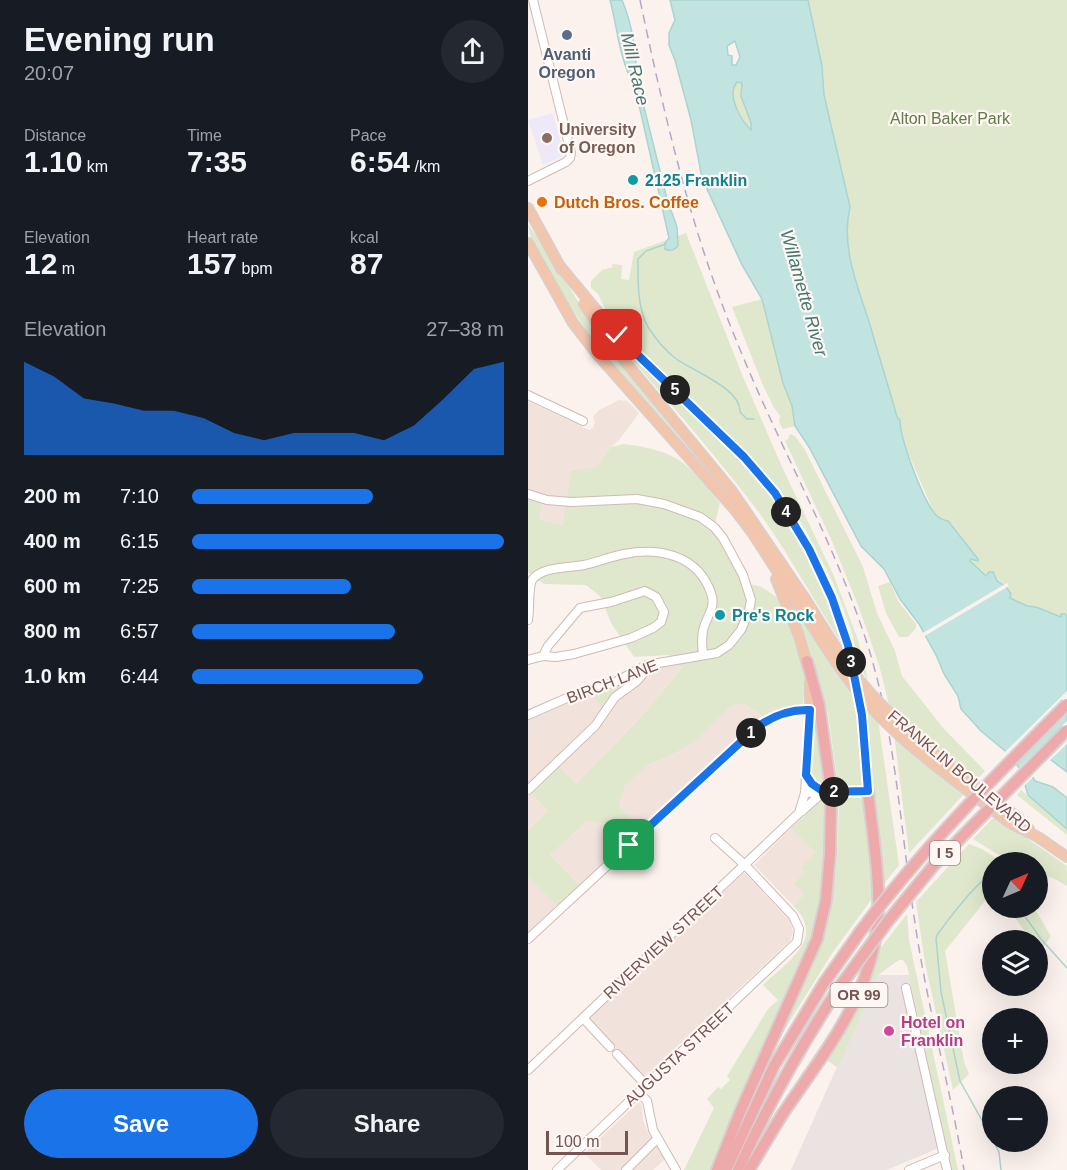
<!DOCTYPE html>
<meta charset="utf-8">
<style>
body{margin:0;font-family:Arial,sans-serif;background:#242831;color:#f1f3f6;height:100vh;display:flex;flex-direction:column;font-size:22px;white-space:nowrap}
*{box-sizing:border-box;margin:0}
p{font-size:20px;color:#9ea1a6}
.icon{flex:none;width:33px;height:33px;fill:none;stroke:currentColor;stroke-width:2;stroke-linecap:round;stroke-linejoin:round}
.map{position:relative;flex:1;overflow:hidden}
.drawer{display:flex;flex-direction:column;background:#171b24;width:528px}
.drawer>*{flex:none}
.needle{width:39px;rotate:46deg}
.controls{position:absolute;left:454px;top:852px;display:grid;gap:12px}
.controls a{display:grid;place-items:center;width:66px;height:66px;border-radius:50%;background:#171b24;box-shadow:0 6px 24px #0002;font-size:30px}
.scale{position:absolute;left:18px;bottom:15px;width:82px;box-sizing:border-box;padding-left:6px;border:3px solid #755451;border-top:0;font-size:16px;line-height:21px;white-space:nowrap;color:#755451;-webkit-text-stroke:4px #fef7f3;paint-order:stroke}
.pin{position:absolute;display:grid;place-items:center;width:51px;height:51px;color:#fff;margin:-26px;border-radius:12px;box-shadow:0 3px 9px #0006}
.km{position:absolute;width:30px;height:30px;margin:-15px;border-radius:50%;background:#222;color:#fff;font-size:16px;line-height:30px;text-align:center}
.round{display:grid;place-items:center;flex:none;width:63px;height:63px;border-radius:32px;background:#242831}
.headline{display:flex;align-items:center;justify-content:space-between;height:102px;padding:0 24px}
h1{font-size:33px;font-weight:700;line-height:45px}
.metrics{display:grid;grid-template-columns:repeat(3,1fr);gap:9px;height:102px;padding:6px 24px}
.metrics div{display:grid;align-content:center}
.metrics b{font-size:30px;font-weight:700}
.metrics small{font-size:16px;font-weight:400}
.metrics p{font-size:16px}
.chart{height:168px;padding:12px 24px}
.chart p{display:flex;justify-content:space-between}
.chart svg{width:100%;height:108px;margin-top:6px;fill:#1a73e8;opacity:.7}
.cta{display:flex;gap:12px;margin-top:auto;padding:12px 24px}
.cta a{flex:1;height:69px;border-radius:36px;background:#1a73e8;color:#fff;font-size:24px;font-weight:700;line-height:69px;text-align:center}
.cta a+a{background:#242831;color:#f1f3f6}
ul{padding:0 24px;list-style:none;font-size:20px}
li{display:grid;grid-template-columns:96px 72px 1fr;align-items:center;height:45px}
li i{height:15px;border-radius:8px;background:#1a73e8}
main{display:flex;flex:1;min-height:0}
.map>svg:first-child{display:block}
.residential{fill:#f2e2dc}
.industrial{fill:#ebe3e1}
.education{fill:#eee9f8}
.green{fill:#dfe8cc}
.water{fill:#c2e4e0;stroke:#a9d4d0;stroke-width:1.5;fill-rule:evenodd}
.pier{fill:#fbf2ed}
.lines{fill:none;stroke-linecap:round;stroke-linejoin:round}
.stream{stroke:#a9d4d0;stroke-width:1.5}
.minor-casing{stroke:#cfbab5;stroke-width:10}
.major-casing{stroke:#d8cfce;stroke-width:12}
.highway-casing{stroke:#d8cfce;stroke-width:14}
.minor{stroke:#fff;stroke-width:8}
.major{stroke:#f2c6ac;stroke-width:9}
.highway{stroke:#eaa;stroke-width:10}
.rail{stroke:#b2aac5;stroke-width:1.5;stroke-dasharray:9 6;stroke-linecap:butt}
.major-bridge-casing{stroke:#d8cfce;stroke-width:12;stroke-linecap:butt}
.highway-bridge-casing{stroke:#d8cfce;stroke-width:14;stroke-linecap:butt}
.major-bridge{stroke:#f2c6ac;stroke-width:9}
.highway-bridge{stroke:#eaa;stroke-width:10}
.route-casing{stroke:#fff;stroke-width:12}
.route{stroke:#1a73e8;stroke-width:8}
.service-dot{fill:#5c6f8a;stroke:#fef7f3;stroke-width:2}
.education-dot{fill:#8d6e63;stroke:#fef7f3;stroke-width:2}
.culture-dot{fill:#0f9aa8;stroke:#fef7f3;stroke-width:2}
.food-dot{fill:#e8710a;stroke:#fef7f3;stroke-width:2}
.hotel-dot{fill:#d1479c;stroke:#fef7f3;stroke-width:2}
.labels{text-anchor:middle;stroke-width:4.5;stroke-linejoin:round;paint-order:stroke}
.shield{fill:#fef7f3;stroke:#9e8582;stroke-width:1.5}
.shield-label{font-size:15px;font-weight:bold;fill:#755451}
.service-label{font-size:16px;font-weight:bold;fill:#4e5e75;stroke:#fef7f3}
.park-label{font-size:16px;fill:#64794a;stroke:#fef7f3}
.education-label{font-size:16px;font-weight:bold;fill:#785e54;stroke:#fef7f3;text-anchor:start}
.culture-label{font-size:16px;font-weight:bold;fill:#0d838f;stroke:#fef7f3;text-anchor:start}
.food-label{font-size:16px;font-weight:bold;fill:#c56008;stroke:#fef7f3;text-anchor:start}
.street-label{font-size:16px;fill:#755451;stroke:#fef7f3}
.hotel-label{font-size:16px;font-weight:bold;fill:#b23c85;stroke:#fef7f3;text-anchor:start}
.water-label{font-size:18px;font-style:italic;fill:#467873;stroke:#fef7f3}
</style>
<main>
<section class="drawer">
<div class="headline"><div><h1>Evening run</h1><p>20:07</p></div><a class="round"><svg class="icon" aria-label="share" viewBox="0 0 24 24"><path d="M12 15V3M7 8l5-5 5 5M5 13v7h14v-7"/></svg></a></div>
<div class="metrics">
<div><p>Distance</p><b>1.10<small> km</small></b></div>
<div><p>Time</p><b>7:35</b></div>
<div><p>Pace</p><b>6:54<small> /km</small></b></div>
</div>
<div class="metrics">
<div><p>Elevation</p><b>12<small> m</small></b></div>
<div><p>Heart rate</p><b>157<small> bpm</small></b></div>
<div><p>kcal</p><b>87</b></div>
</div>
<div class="chart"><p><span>Elevation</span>27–38 m</p>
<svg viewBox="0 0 160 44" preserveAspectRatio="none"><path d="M0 44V6L10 12L20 21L30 23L40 26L50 26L60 29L70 35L80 38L90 35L100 35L110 35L120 38L130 32L140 21L150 9L160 6V44z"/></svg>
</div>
<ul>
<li><b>200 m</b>7:10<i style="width:58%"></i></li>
<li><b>400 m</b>6:15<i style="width:100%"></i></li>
<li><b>600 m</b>7:25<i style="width:51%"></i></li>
<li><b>800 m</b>6:57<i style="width:65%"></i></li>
<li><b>1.0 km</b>6:44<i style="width:74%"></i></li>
</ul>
<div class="cta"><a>Save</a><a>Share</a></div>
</section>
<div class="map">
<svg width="539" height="1170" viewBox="0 0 539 1170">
<rect width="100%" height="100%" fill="#fbf2ed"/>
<g class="residential">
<polygon points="91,400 99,401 111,413 91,440 83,447 68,467 43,470 40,497 24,497 0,489 0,401 61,430 65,428 67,422 65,417 71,410"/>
<polygon points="15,503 39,505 35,525 11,519"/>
<polygon points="147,661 154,668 113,717 48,784 31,767 70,729 88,700 109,686 129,666"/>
<polygon points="62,694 75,708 65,723 0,784 0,719 32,704"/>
<polygon points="216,704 236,717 112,828 91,807 97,786 119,765 142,756 165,743 203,706"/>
<polygon points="3,793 20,811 0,830 0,796"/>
<polygon points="59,821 79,824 97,842 52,886 22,855"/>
<polygon points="263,828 287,853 277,871 276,894 266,906 226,865"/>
<polygon points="215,873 217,873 262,921 265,932 262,941 115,1078 60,1019"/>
<polygon points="0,877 30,906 0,934"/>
<polygon points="111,1102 114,1106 115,1120 120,1133 137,1159 125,1170 73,1170 56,1153"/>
</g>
<polygon class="industrial" points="350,975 381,975 418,1145 359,1170 263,1170"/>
<polygon class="education" points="25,113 36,154 33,157 15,165 0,120"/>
<g class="green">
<path d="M280,0H539V616L536,614L533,617L508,607L499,606L482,598L466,578L453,574L442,561L443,559H450L424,526L407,515L378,448L372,429V420L369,417C361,387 351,358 343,328C331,289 312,248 322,207L296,95L294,66Z"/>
<path d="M209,82L214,83L213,96L223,123L222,131C215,115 196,98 209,82Z"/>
<polygon points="0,224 22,255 55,310 195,483 193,485 63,338 33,292 3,239"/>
<path d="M158,233L215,377L255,469L306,576L330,640L340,680C328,664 328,642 321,624C313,600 302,575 290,553C248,469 173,409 107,344L106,336L79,313L70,294L63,288V281L74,270L85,267L84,264L94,265L93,279L101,280L106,252Z"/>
<polygon points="234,299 255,383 264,406 267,426 255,429 251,422 252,416 245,406 234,383 204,307"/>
<path d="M83,335C134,391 198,437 243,498C277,544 299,596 317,649C288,605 263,557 232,514C186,452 133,394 83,335Z"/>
<polygon points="262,434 267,436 277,450 335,567 349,613 367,651 374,676 416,729 457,771 448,780 389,731 361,705 351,665 330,605 303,539 257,441 260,439"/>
<path d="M96,444C150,451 159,462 192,503L185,531L214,582L234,587L250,598L270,648L277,681L275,704L236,717L216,704L203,706L165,743L142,756L119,765L97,786L91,806L112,828L97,842L79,824L59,821L22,855L52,886L30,906L0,877V830L20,811L3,793L31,766L48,784L113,717L154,668L140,655L106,657L83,623L73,597L58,585L16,584L0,572V497L15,503L11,519L35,525L43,470L68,467L83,447Z"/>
<polygon points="362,582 370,601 388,624 388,628 380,637 371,637 358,613 350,586"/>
<polygon points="268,603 328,694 336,787 310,787 300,713 275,631 264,605"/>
<polygon points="106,677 108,679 75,708 62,694 95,683"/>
<path d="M286,706L298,788C290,786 287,782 283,775Z"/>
<polygon points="338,706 350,719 371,865 355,885"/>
<polygon points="366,734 437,793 381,853"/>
<polygon points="493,790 539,829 539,835 489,795"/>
<path d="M298,796L296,877L284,935L257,1002L220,1078L182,1170H156L186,1108L179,1099L190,1087L193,1089L202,1080L199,1076L240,1009L250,1000L235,985C259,961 298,940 266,906L276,894L266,883L277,872L273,867L287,853L263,828Z"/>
<path d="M311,796L332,798L337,803L346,896L305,952L263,1019L231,1076C258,1021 289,966 302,906C310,871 310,832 311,796Z"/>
<polygon points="467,816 539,866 539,886 525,878 510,875 510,862 482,862 445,839"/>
<polygon points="441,844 454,849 474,862 465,862 465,891 417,951 436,1062 441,1074 425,1090 397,963 388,902"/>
<polygon points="480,908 506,908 523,936 511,953 510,940 503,940"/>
<polygon points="379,914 381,940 430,1170 423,1170 379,966 375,960 371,960 350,975 310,1068 299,1060 326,1016 340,988 351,950"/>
</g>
<g class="water">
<path d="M82,0H94C103,21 109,52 108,75L139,199L149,227L150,246C146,250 143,252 137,249V243L141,238L107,87C91,60 90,30 82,0Z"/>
<path d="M142,0H280L294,66L296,95L322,207C312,248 331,289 343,328C351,358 361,387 369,417L372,420C372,439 395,501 408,515C412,519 415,520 420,521L424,526L450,559V561L443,559L442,561L458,576L461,572H465L469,581L479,588L483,594L482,598L499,606L508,607L533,617V614H537L539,616V772L519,757L500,769L507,781L525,787L539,798V829L500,795L493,771L482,755L453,731L433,709L430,696L416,674L409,657L391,624L372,599L356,569L333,546L281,447L267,426L264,406L255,383L234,299L214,265L174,178L163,120L147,60L141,45V33L147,20ZM207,41L212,57L208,65H204V56L200,55L199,46ZM209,82L214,83L213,96L223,123V130C213,120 198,96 209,82Z"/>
</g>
<g class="pier">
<polygon points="479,583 481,586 395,637 393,634"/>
<polygon points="539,691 539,714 486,766 475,754"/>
<polygon points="539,721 539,744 521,761 519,760 512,762 503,769 507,775 496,786 489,770"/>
</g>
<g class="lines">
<g class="stream">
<path d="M138,244L118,251L110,259C110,281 109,307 120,327C127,338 137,350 147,358C164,371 213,388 212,412L219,419H226"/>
<path d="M465,874C450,879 420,920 409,935L408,938L413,992L432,1081L465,1140"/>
<polyline points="491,908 513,939 539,968"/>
<polyline points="466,1142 471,1152 473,1170"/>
</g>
<defs>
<g id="minor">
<polyline points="0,181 38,162 42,158 43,153 5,0"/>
<polyline points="0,395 55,421"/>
<polyline points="0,494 19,500 43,502 109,499 136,504 172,517 186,527 195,538 215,575 223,600 221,611 213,630 201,645 189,653 119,665 87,682 41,697 0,715"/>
<path d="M0,620C2,608 0,589 4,580C15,566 40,568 56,565C69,562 82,557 96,554C131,547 170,555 183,593C188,607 180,614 176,627C173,636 174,646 175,655"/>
<polyline points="0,660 15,656 28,657 46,654 103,638 125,628 133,622 136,612 128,597 117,591 83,602 52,608 20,646 15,656"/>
<polyline points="278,775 284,784 296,792"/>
<polyline points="0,790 67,726 87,697 109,681 123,664"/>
<polyline points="277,793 340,791"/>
<polyline points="274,811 294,793"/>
<path d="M0,939L228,728C244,716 262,709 282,710L277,793L271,813L0,1070"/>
<polyline points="378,988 419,1170"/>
<polyline points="55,1018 82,1047"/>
<polyline points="89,1054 118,1085"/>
<polyline points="111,1092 119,1101 125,1130 148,1170"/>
<polyline points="29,1170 269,942 271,929 265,916 217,865 187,838"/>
<polyline points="98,1170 129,1139"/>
<polyline points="381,1170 417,1155"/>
</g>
<g id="major">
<polyline points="0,208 34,270"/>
<polyline points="0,243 45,323 69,354 207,510 225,534 269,602"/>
<polyline points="32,266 89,335 216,457 247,493 281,549 304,598 320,645 325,673"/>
<polyline points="56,304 82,343 204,491 276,597"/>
<polyline points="248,579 271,636 280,668"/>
<polyline points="329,689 334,715 340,791"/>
<polyline points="282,710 282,681"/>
<polyline points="418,764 488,816 501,829"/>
<polyline points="413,770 482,823 510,837 539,857"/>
</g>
<g id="highway">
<polyline points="279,661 291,705 302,782"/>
<polyline points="189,1170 212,1112 289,939 298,900 302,853 303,805"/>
<polyline points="198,1170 246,1066 296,983 332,932"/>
<path d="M210,1170C239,1107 272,1047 310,989"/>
<path d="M221,1170C232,1151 243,1133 254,1115C296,1052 346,994 350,915C352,874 344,832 340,791"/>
</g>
</defs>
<use href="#minor" class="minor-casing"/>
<use href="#major" class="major-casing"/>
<use href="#highway" class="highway-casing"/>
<use href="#minor" class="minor"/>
<use href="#major" class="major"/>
<use href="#highway" class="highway"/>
<path class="rail" d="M112,0C137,119 164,235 211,347C251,446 305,539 338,640C368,732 372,828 387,923C399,1006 422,1087 436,1170"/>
<defs>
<g id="major-bridge">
<path d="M276,597C294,625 311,655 332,681C358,712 388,738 418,764"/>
<path d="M269,602C291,635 311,671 338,701C360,727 386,749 413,770"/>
</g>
<g id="highway-bridge">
<polyline points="302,782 303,805"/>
<path d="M332,932C394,849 466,777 539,704"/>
<polyline points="310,989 360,921 406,865 539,730"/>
</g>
</defs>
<use href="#major-bridge" class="major-bridge-casing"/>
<use href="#highway-bridge" class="highway-bridge-casing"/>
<use href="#major-bridge" class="major-bridge"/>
<use href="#highway-bridge" class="highway-bridge"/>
</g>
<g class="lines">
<defs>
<path id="route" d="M89,335L216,457L247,493L281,549L304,598L320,645L334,715L340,791L296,792L284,784L278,775L282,710C262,709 244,716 228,728L101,845"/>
</defs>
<use href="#route" class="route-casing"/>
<use href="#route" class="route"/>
</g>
<circle class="service-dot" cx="39" cy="35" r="6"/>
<circle class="education-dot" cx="19" cy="138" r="6"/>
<g class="culture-dot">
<circle cx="105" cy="180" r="6"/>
<circle cx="192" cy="615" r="6"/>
</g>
<circle class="food-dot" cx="14" cy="202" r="6"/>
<circle class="hotel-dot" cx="361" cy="1031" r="6"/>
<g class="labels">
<g class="shield">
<rect x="402" y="841" width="30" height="24" rx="4.5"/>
<rect x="302.5" y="983" width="57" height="24" rx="4.5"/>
</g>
<g class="shield-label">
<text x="417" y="858">I 5</text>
<text x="331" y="1000">OR 99</text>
</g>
<g class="service-label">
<text x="39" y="60">Avanti<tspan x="39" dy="18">Oregon</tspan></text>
</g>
<g class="park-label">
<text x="422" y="124">Alton Baker Park</text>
</g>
<g class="education-label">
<text x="31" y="135">University<tspan x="31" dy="18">of Oregon</tspan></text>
</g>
<g class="culture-label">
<text x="117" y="186">2125 Franklin</text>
<text x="204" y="621">Pre's Rock</text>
</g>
<g class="food-label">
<text x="26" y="208">Dutch Bros. Coffee</text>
</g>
<g class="street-label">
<text transform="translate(84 681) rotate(-21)" y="6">BIRCH LANE</text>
<text transform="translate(432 771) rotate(40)" y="6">FRANKLIN BOULEVARD</text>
<text transform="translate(135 942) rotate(-43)" y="6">RIVERVIEW STREET</text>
<text transform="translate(151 1054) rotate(-43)" y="6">AUGUSTA STREET</text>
</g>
<g class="hotel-label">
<text x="373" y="1028">Hotel on<tspan x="373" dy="18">Franklin</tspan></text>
</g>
<g class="water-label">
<text transform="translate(107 69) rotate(77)" y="6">Mill Race</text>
<text transform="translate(276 293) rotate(74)" y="6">Willamette River</text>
</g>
</g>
</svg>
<div class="controls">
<a><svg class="needle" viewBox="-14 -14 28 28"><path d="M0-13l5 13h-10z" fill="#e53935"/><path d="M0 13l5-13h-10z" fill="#9ea1a6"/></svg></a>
<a><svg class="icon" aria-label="layers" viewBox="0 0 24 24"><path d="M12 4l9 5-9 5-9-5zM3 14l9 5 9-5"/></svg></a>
<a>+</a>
<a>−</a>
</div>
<div class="scale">100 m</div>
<div class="pin" style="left:101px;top:845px;background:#1e9e55"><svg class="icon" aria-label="arrive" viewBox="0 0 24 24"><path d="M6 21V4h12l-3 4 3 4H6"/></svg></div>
<div class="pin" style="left:89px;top:335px;background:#d93025"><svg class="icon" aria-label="check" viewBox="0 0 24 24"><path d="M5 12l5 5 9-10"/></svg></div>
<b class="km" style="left:223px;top:733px">1</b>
<b class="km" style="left:306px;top:792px">2</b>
<b class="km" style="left:323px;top:662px">3</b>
<b class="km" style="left:258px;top:512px">4</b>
<b class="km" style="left:147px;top:390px">5</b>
</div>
</main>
